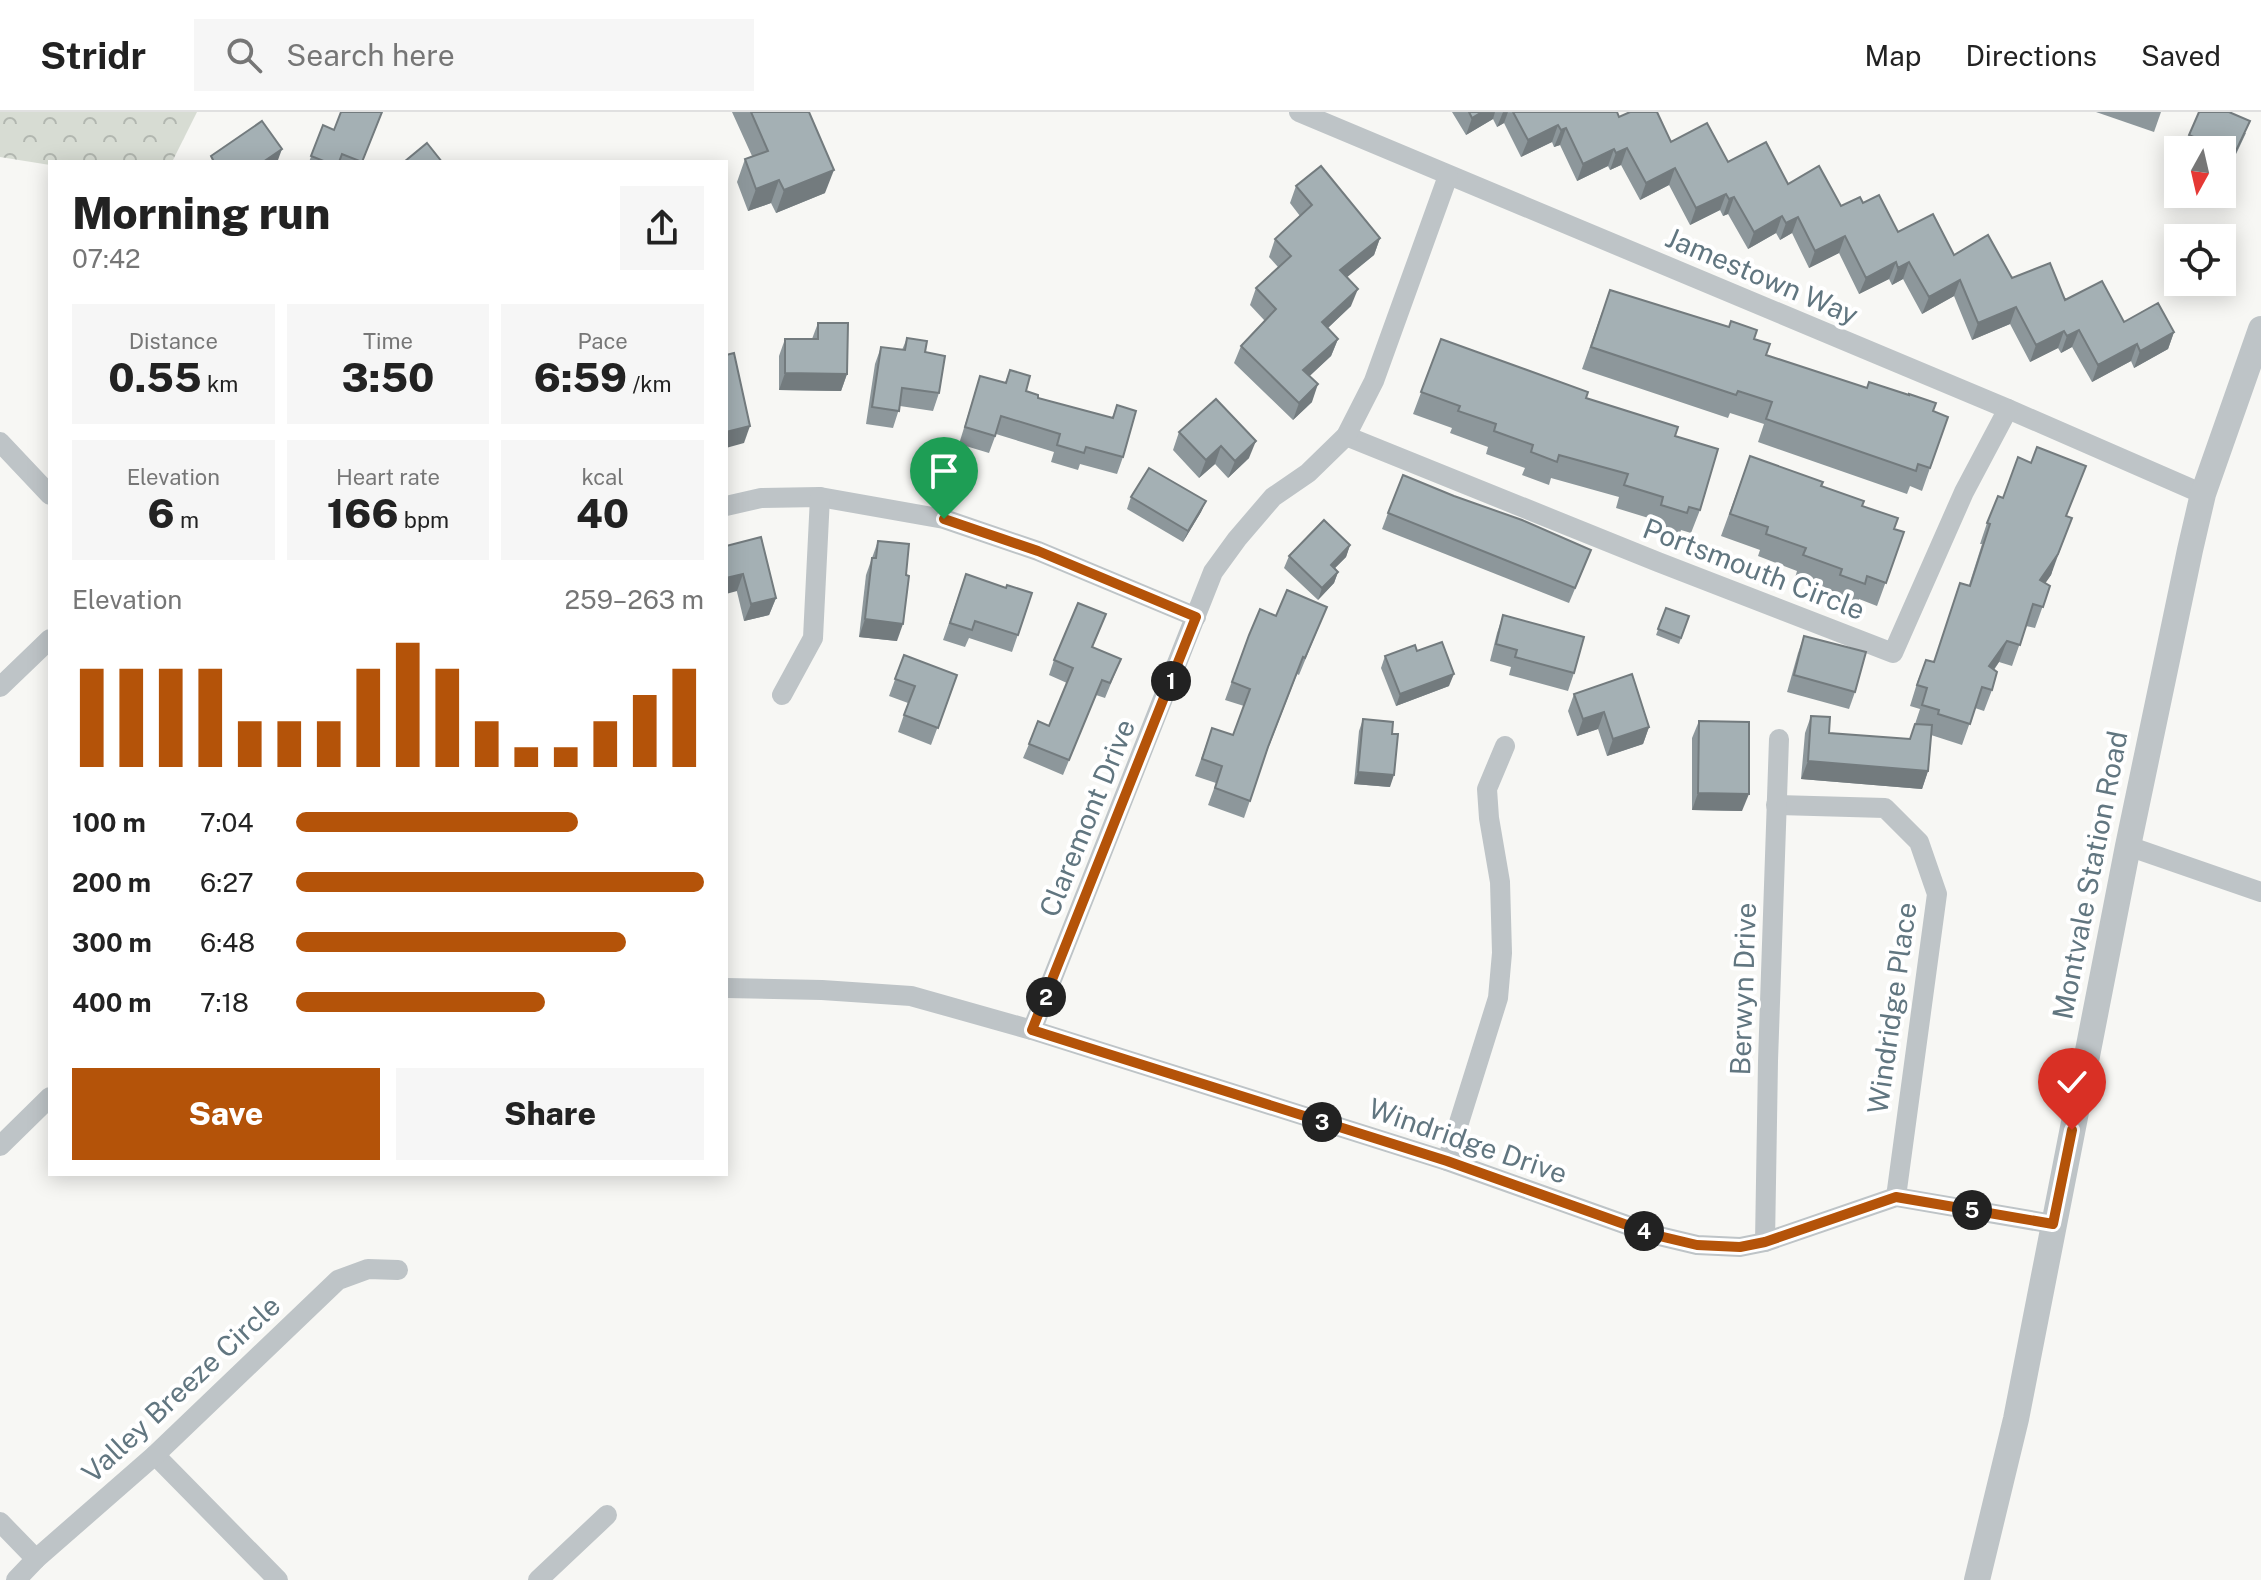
<!DOCTYPE html>
<meta charset="utf-8">
<style>
body{margin:0;font-family:"Public Sans",sans-serif;background:#f6f6f6;color:#222;height:100vh;display:flex;flex-direction:column;font-size:30px;white-space:nowrap}
*{box-sizing:border-box;margin:0}
p{font-size:26px;color:#767676}
.icon{flex:none;width:44px;height:44px;fill:none;stroke:currentColor;stroke-width:2;stroke-linecap:round;stroke-linejoin:round}
.map{position:relative;flex:1;overflow:hidden}
.details{position:absolute;left:48px;top:48px;width:680px;height:1016px;display:flex;flex-direction:column;background:#fff;border-radius:0px;box-shadow:0 4px 20px #0003}
.details>*{flex:none}
.needle{width:52px;rotate:188deg}
.fabs{position:absolute;left:2164px;top:24px;display:grid;gap:16px}
.fabs a{display:grid;place-items:center;width:72px;height:72px;border-radius:0px;background:#fff;box-shadow:0 4px 20px #0003;font-size:40px}
.pin{position:absolute;display:grid;place-items:center;width:68px;height:68px;color:#fff;margin:-82px -34px;border-radius:50% 50% 50% 0;rotate:-45deg;box-shadow:0 0 8px #0007}
.pin .icon{rotate:45deg}
.km{position:absolute;width:40px;height:40px;margin:-20px;border-radius:50%;background:#222;color:#fff;font-size:22px;line-height:40px;text-align:center}
.round{display:grid;place-items:center;flex:none;width:84px;height:84px;border-radius:0px;background:#f6f6f6}
.head{display:flex;align-items:center;justify-content:space-between;height:136px;padding:0 24px}
h1{font-size:44px;font-weight:800;line-height:60px}
.metrics{display:grid;grid-template-columns:repeat(3,1fr);gap:12px;height:136px;padding:8px 24px}
.metrics div{display:grid;align-content:center;border-radius:0px;background:#f6f6f6;text-align:center}
.metrics b{font-size:40px;font-weight:800}
.metrics small{font-size:22px;font-weight:400}
.metrics p{font-size:22px}
.chart{height:224px;padding:16px 24px}
.chart p{display:flex;justify-content:space-between}
.chart svg{width:100%;height:144px;margin-top:8px;stroke:#b45309;stroke-width:6}
.primary-button{display:flex;gap:16px;margin-top:auto;padding:16px 24px}
.primary-button a{flex:1;height:92px;border-radius:0px;background:#b45309;color:#fff;font-size:32px;font-weight:800;line-height:92px;text-align:center}
.primary-button a+a{background:#f6f6f6;color:#222}
ul{padding:0 24px;list-style:none;font-size:26px}
li{display:grid;grid-template-columns:128px 96px 1fr;align-items:center;height:60px}
li i{height:20px;border-radius:10px;background:#b45309}
header{display:flex;align-items:center;gap:48px;box-sizing:border-box;height:112px;padding:0 40px;background:#fff;border-bottom:2px solid #e0e0e0}
header strong{font-size:38px}
nav{display:flex;gap:44px;margin-inline-start:auto;font-size:28px}
.search{width:560px;height:72px;background:#f6f6f6;display:flex;align-items:center;gap:20px;box-sizing:border-box;padding:0 28px;border-radius:0px;color:#767676;font-size:30px}
.map>svg:first-child{display:block}
.forest{fill:url(#forest-crowns)}
.lines{fill:none;stroke-linecap:round;stroke-linejoin:round}
.minor{stroke:#bec4c7;stroke-width:20}
.tertiary{stroke:#bec4c7;stroke-width:26}
.wall{fill:#8d979b}
.shaded-wall{fill:#737b7e}
.building{fill:#a4b0b4;stroke:#737b7e;stroke-width:2}
.route-casing{stroke:#fff;stroke-width:16}
.route{stroke:#b45309;stroke-width:10}
.labels{text-anchor:middle;stroke-width:8;stroke-linejoin:round;paint-order:stroke}
.street-label{font-size:28px;fill:#617680;stroke:#fff}
</style>
<header>
<strong>Stridr</strong>
<div class="search"><svg class="icon" aria-label="search" viewBox="0 0 24 24"><circle cx="10" cy="10" r="6"/><path d="M15 15l6 6"/></svg>Search here</div>
<nav><a>Map</a><a>Directions</a><a>Saved</a></nav>
</header>
<div class="map">
<svg width="2261" height="1468" viewBox="0 0 2261 1468">
<defs>
<pattern id="forest-crowns" width="20" height="18" patternUnits="userSpaceOnUse" patternTransform="scale(2)"><rect width="20" height="18" fill="#d7dcd3"/><path d="M2 6a3 3 0 1 1 6 0M12 15a3 3 0 1 1 6 0" fill="none" stroke="#b2b7b0"/></pattern>
</defs>
<rect width="100%" height="100%" fill="#f7f7f4"/>
<polygon class="forest" points="0,0 197,0 172,50 50,50 50,53 0,45"/>
<g class="lines">
<g class="minor">
<polyline points="1299,0 2008,297 2203,382"/>
<polyline points="1346,324 1658,450 1893,541 1964,380 2008,297"/>
<polyline points="0,330 50,383"/>
<polyline points="726,394 761,386 820,385 944,407 1038,439 1196,505"/>
<polyline points="0,575 50,527"/>
<polyline points="782,583 813,526 820,385"/>
<polyline points="1776,693 1885,696 1919,730 1937,782 1896,1085"/>
<polyline points="2128,734 2261,780"/>
<polyline points="726,876 822,878 911,884 1032,918 1447,1049 1655,1123 1697,1133 1740,1135 1765,1130 1896,1085 2053,1112"/>
<polyline points="1032,918 1213,460 1237,427 1273,385 1308,361 1346,324 1374,269 1448,64"/>
<polyline points="0,1034 50,985"/>
<polyline points="1447,1049 1498,886 1502,841 1500,770 1489,706 1487,677 1505,634"/>
<polyline points="1765,1130 1768,949 1779,627"/>
<polyline points="155,1343 278,1468"/>
<polyline points="0,1410 36,1447"/>
<polyline points="16,1468 36,1447 155,1343 338,1168 368,1157 398,1158"/>
<polyline points="538,1468 607,1403"/>
</g>
<polyline class="tertiary" points="1977,1468 2016,1307 2128,734 2190,438 2203,382 2261,217"/>
</g>
<g class="wall">
<polygon points="732,0 809,0 825,81 776,101 771,91 748,99 737,70 745,47 752,44"/>
<polygon points="1452,0 1617,0 1619,5 1671,30 1788,72 1841,94 1863,91 1898,120 2065,188 2124,210 2174,220 2168,237 2134,256 2131,249 2092,270 2072,235 2061,241 2058,236 2030,250 2010,212 1972,228 1954,184 1922,202 1903,167 1892,173 1889,167 1859,182 1839,141 1809,156 1792,121 1780,128 1776,121 1748,137 1728,102 1723,104 1720,98 1690,113 1669,73 1640,88 1621,53 1610,58 1608,54 1577,69 1560,33 1554,35 1552,30 1521,45 1504,11 1497,15 1493,7 1466,23"/>
<polygon points="2096,0 2161,0 2154,20"/>
<polygon points="323,13 362,50 309,50"/>
<polygon points="2246,21 2230,55 2222,51 2222,38 2193,38 2185,34 2189,23"/>
<polygon points="1296,74 1380,126 1374,143 1346,165 1351,194 1328,216 1338,227 1331,244 1309,264 1312,290 1293,308 1234,251 1241,234 1265,209 1250,193 1256,176 1278,155 1269,145 1275,127 1300,104 1290,91"/>
<polygon points="1602,200 1754,227 1766,243 1948,305 1922,379 1910,374 1907,382 1758,330 1764,312 1730,301 1728,306 1582,257"/>
<polygon points="818,211 847,262 841,279 779,278 779,244 785,227 812,227"/>
<polygon points="907,226 925,240 939,281 933,299 900,294 893,316 866,312 875,252 881,235 902,238"/>
<polygon points="1441,227 1675,324 1700,398 1691,421 1681,418 1679,424 1652,415 1655,408 1616,396 1619,385 1551,366 1549,373 1522,363 1525,356 1486,342 1488,335 1450,321 1452,316 1413,302"/>
<polygon points="1010,258 1026,279 1038,286 1112,306 1117,293 1123,345 1117,362 1080,352 1078,358 1051,350 1054,340 996,322 989,341 959,332 980,264 1005,271"/>
<polygon points="1216,287 1249,346 1228,366 1215,352 1199,366 1173,338 1179,320"/>
<polygon points="1750,344 1821,374 1894,417 1904,420 1877,494 1859,487 1856,494 1831,485 1833,480 1795,466 1797,459 1758,444 1760,438 1721,424"/>
<polygon points="1131,385 1206,389 1201,400 1183,430 1127,397"/>
<polygon points="1388,401 1585,453 1569,491 1382,417"/>
<polygon points="2067,404 2051,463 2045,471 2050,474 2035,516 2026,514 2012,554 1999,550 1994,558 1992,578 1984,599 1975,596 1962,633 1931,623 1928,659 1922,677 1801,667 1805,621 1811,604 1829,621 1910,627 1920,597 1910,594 1918,568 1926,548 1934,550 1960,471 1969,473 1982,432 1980,432 1987,411"/>
<polygon points="878,429 897,529 859,525 866,463"/>
<polygon points="1350,433 1346,445 1335,456 1338,460 1334,471 1318,488 1284,456 1289,444"/>
<polygon points="726,434 776,486 769,503 744,509"/>
<polygon points="966,462 1006,476 1032,481 1012,540 969,526 965,535 943,528"/>
<polygon points="1666,496 1689,504 1679,532 1656,523"/>
<polygon points="1503,503 1574,561 1568,579 1509,563 1511,555 1490,549 1497,521"/>
<polygon points="1320,512 1299,563 1297,562 1266,642 1244,706 1208,693 1216,671 1195,664 1212,616 1233,623 1244,594 1225,588 1249,523"/>
<polygon points="1804,524 1855,580 1849,597 1787,580 1798,541"/>
<polygon points="1093,536 1121,547 1105,586 1096,583 1063,663 1023,646 1029,632 1049,614 1067,571 1049,563 1054,548"/>
<polygon points="1417,539 1449,574 1396,594 1381,556 1385,544"/>
<polygon points="904,543 957,563 931,633 898,620 908,591 889,584"/>
<polygon points="1574,582 1649,615 1643,632 1607,644 1598,617 1577,624 1568,599"/>
<polygon points="1363,607 1390,675 1354,672 1359,619"/>
<polygon points="1699,609 1742,699 1692,698 1692,626"/>
</g>
<g class="shaded-wall">
<polygon points="1482,0 1495,0 1493,7 1466,23 1472,6"/>
<polygon points="1503,0 1508,0 1504,11 1497,15"/>
<polygon points="1558,13 1552,30 1521,45 1528,28"/>
<polygon points="1566,16 1560,33 1554,35 1561,18"/>
<polygon points="1627,36 1621,53 1610,58 1616,41"/>
<polygon points="282,37 278,48 275,50 263,50"/>
<polygon points="1614,37 1608,54 1577,69 1583,52"/>
<polygon points="1675,56 1669,73 1640,88 1646,71"/>
<polygon points="834,58 825,81 776,101 784,78"/>
<polygon points="779,68 771,91 748,99 756,77"/>
<polygon points="1726,82 1720,98 1690,113 1696,96"/>
<polygon points="1734,85 1728,102 1723,104 1729,87"/>
<polygon points="1782,104 1776,121 1748,137 1754,120"/>
<polygon points="1798,105 1792,121 1780,128 1786,111"/>
<polygon points="1845,124 1839,141 1809,156 1815,139"/>
<polygon points="1380,126 1374,143 1334,176 1340,158"/>
<polygon points="1896,150 1889,167 1859,182 1866,166"/>
<polygon points="1909,150 1903,167 1892,173 1898,156"/>
<polygon points="1960,168 1954,184 1922,202 1929,185"/>
<polygon points="1358,177 1351,194 1316,227 1322,210"/>
<polygon points="2016,195 2010,212 1972,228 1978,211"/>
<polygon points="2079,218 2072,235 2061,241 2067,224"/>
<polygon points="2064,219 2058,236 2030,250 2036,233"/>
<polygon points="2174,220 2168,237 2134,256 2140,239"/>
<polygon points="1338,227 1331,244 1297,276 1303,258"/>
<polygon points="2137,232 2131,249 2092,270 2098,253"/>
<polygon points="785,261 847,262 841,279 779,278"/>
<polygon points="1318,272 1312,290 1293,308 1299,291"/>
<polygon points="750,314 744,331 726,336 726,320"/>
<polygon points="1256,329 1249,346 1228,366 1235,349"/>
<polygon points="1221,334 1215,352 1199,366 1206,348"/>
<polygon points="1206,389 1201,400 1183,430 1188,419"/>
<polygon points="2064,427 2051,463 2033,489 2040,468"/>
<polygon points="1350,433 1346,445 1327,464 1331,453"/>
<polygon points="1338,460 1334,471 1318,488 1322,476"/>
<polygon points="743,462 737,479 726,482 726,466"/>
<polygon points="776,486 769,503 744,509 751,492"/>
<polygon points="865,507 903,512 897,529 859,525"/>
<polygon points="2007,529 1999,550 1981,575 1989,554"/>
<polygon points="1454,562 1449,574 1396,594 1400,582"/>
<polygon points="1604,600 1598,617 1577,624 1583,607"/>
<polygon points="1649,615 1643,632 1607,644 1613,627"/>
<polygon points="1808,649 1928,659 1922,677 1801,667"/>
<polygon points="1358,660 1394,663 1390,675 1354,672"/>
<polygon points="1698,681 1749,682 1742,699 1692,698"/>
</g>
<g class="building">
<polygon points="341,0 382,0 362,50 342,42 339,50 326,50 311,44 323,13 334,18"/>
<polygon points="751,0 809,0 834,58 784,78 779,68 756,77 745,47 768,39"/>
<polygon points="1469,0 1482,0 1472,6"/>
<polygon points="1513,0 1617,0 1619,5 1630,0 1657,0 1671,30 1707,11 1728,50 1766,30 1788,72 1819,54 1841,94 1860,85 1863,91 1879,83 1898,120 1933,102 1954,143 1988,123 2012,166 2050,151 2065,188 2102,169 2124,210 2158,191 2174,220 2140,239 2137,232 2098,253 2079,218 2067,224 2064,219 2036,233 2016,195 1978,211 1960,168 1929,185 1909,150 1898,156 1896,150 1866,166 1845,124 1815,139 1798,105 1786,111 1782,104 1754,120 1734,85 1729,87 1726,82 1696,96 1675,56 1646,71 1627,36 1616,41 1614,37 1583,52 1566,16 1561,18 1558,13 1528,28"/>
<polygon points="2199,0 2229,0 2250,9 2234,43 2189,23"/>
<polygon points="262,9 282,37 263,50 214,50 211,44"/>
<polygon points="427,31 442,50 404,50"/>
<polygon points="1321,54 1380,126 1340,158 1358,177 1322,210 1338,227 1303,258 1318,272 1299,291 1241,234 1276,197 1256,176 1291,144 1275,127 1312,93 1296,74"/>
<polygon points="1610,178 1729,215 1731,209 1757,218 1754,227 1770,232 1766,243 1867,276 1869,270 1909,283 1909,282 1936,291 1933,299 1948,305 1930,356 1918,352 1916,359 1766,307 1772,290 1738,279 1736,283 1591,235"/>
<polygon points="818,211 848,211 847,262 785,261 785,227 818,227"/>
<polygon points="907,226 927,229 925,240 945,244 939,281 902,276 899,299 872,295 881,235 905,238"/>
<polygon points="1441,227 1588,280 1586,286 1678,315 1675,324 1718,337 1700,398 1689,395 1687,401 1661,393 1663,385 1624,373 1628,362 1559,343 1557,350 1531,340 1533,333 1494,319 1496,312 1458,299 1460,294 1421,280"/>
<polygon points="734,241 750,314 726,320 726,243"/>
<polygon points="1010,258 1030,264 1026,279 1038,283 1038,286 1113,306 1117,293 1136,299 1123,345 1086,335 1084,341 1057,333 1060,322 1001,304 995,324 965,315 980,264 1006,271"/>
<polygon points="1216,287 1256,329 1235,349 1221,334 1206,348 1179,320"/>
<polygon points="2037,335 2086,354 2066,404 2072,406 2058,442 2040,468 2050,474 2043,495 2033,492 2020,533 2007,529 1989,554 1997,560 1992,578 1982,575 1970,612 1938,602 1939,598 1922,593 1927,576 1917,573 1926,548 1934,550 1960,471 1970,474 1990,412 1987,411 1998,384 2003,386 2018,345 2031,351"/>
<polygon points="1750,344 1823,370 1821,374 1864,389 1862,394 1898,406 1894,417 1904,420 1886,471 1867,464 1865,472 1840,463 1842,457 1803,443 1806,436 1766,422 1768,415 1730,402"/>
<polygon points="1149,356 1206,389 1188,419 1131,385"/>
<polygon points="1403,363 1454,384 1522,408 1591,438 1575,476 1388,401"/>
<polygon points="1324,408 1350,433 1331,453 1338,460 1322,476 1289,444"/>
<polygon points="761,425 776,486 751,492 743,462 726,466 726,434"/>
<polygon points="878,429 909,432 906,463 909,464 903,512 865,507 872,446 876,446"/>
<polygon points="966,462 1006,476 1007,473 1032,481 1018,523 975,509 972,518 950,511"/>
<polygon points="1287,478 1327,495 1305,546 1303,545 1268,635 1250,689 1215,676 1222,654 1202,647 1212,616 1233,623 1250,577 1232,570 1249,523 1260,497 1276,504"/>
<polygon points="1078,491 1106,502 1092,535 1121,547 1110,571 1102,568 1069,648 1029,632 1038,609 1049,614 1073,556 1054,548"/>
<polygon points="1666,496 1689,504 1681,526 1658,517"/>
<polygon points="1503,503 1584,525 1574,561 1515,545 1517,538 1496,532"/>
<polygon points="1804,524 1866,540 1855,580 1794,563"/>
<polygon points="1442,530 1454,562 1400,582 1385,544 1415,533 1417,539"/>
<polygon points="904,543 957,563 938,616 904,603 915,574 895,567"/>
<polygon points="1632,562 1649,615 1613,627 1604,600 1583,607 1574,582"/>
<polygon points="1811,604 1830,605 1829,621 1910,627 1915,612 1932,613 1928,659 1808,649"/>
<polygon points="1363,607 1393,610 1392,622 1398,622 1394,663 1358,660"/>
<polygon points="1699,609 1749,610 1749,682 1698,681"/>
</g>
<g class="lines">
<defs>
<polyline id="route" points="944,407 1038,439 1196,505 1032,918 1447,1049 1655,1123 1697,1133 1740,1135 1765,1130 1896,1085 2053,1112 2072,1018"/>
</defs>
<use href="#route" class="route-casing"/>
<use href="#route" class="route"/>
</g>
<g class="labels">
<g class="street-label">
<text transform="translate(1762 164) rotate(23)" y="10">Jamestown Way</text>
<text transform="translate(1754 457) rotate(21)" y="10">Portsmouth Circle</text>
<text transform="translate(1087 706) rotate(-68)" y="10">Claremont Drive</text>
<text transform="translate(2090 763) rotate(-79)" y="10">Montvale Station Road</text>
<text transform="translate(1743 877) rotate(-88)" y="10">Berwyn Drive</text>
<text transform="translate(1892 896) rotate(-82)" y="10">Windridge Place</text>
<text transform="translate(1468 1029) rotate(19)" y="10">Windridge Drive</text>
<text transform="translate(181 1277) rotate(-43)" y="10">Valley Breeze Circle</text>
</g>
</g>
</svg>
<div class="fabs">
<a><svg class="needle" viewBox="-14 -14 28 28"><path d="M0-13l5 13h-10z" fill="#e53935"/><path d="M0 13l5-13h-10z" fill="#767676"/></svg></a>
<a><svg class="icon" aria-label="locate" viewBox="0 0 24 24"><circle cx="12" cy="12" r="6"/><path d="M12 2v4M12 18v4M2 12h4M18 12h4"/></svg></a>
</div>
<div class="pin" style="left:944px;top:407px;background:#1e9e55"><svg class="icon" aria-label="arrive" viewBox="0 0 24 24"><path d="M6 21V4h12l-3 4 3 4H6"/></svg></div>
<div class="pin" style="left:2072px;top:1018px;background:#d93025"><svg class="icon" aria-label="check" viewBox="0 0 24 24"><path d="M5 12l5 5 9-10"/></svg></div>
<b class="km" style="left:1171px;top:569px">1</b>
<b class="km" style="left:1046px;top:885px">2</b>
<b class="km" style="left:1322px;top:1010px">3</b>
<b class="km" style="left:1644px;top:1119px">4</b>
<b class="km" style="left:1972px;top:1098px">5</b>
<section class="details">
<div class="head"><div><h1>Morning run</h1><p>07:42</p></div><a class="round"><svg class="icon" aria-label="share" viewBox="0 0 24 24"><path d="M12 15V3M7 8l5-5 5 5M5 13v7h14v-7"/></svg></a></div>
<div class="metrics">
<div><p>Distance</p><b>0.55<small> km</small></b></div>
<div><p>Time</p><b>3:50</b></div>
<div><p>Pace</p><b>6:59<small> /km</small></b></div>
</div>
<div class="metrics">
<div><p>Elevation</p><b>6<small> m</small></b></div>
<div><p>Heart rate</p><b>166<small> bpm</small></b></div>
<div><p>kcal</p><b>40</b></div>
</div>
<div class="chart"><p><span>Elevation</span>259–263 m</p>
<svg viewBox="0 0 160 44" preserveAspectRatio="none"><path d="M5 44V14M15 44V14M25 44V14M35 44V14M45 44V30M55 44V30M65 44V30M75 44V14M85 44V6M95 44V14M105 44V30M115 44V38M125 44V38M135 44V30M145 44V22M155 44V14"/></svg>
</div>
<ul>
<li><b>100 m</b>7:04<i style="width:69%"></i></li>
<li><b>200 m</b>6:27<i style="width:100%"></i></li>
<li><b>300 m</b>6:48<i style="width:81%"></i></li>
<li><b>400 m</b>7:18<i style="width:61%"></i></li>
</ul>
<div class="primary-button"><a>Save</a><a>Share</a></div>
</section>
</div>
